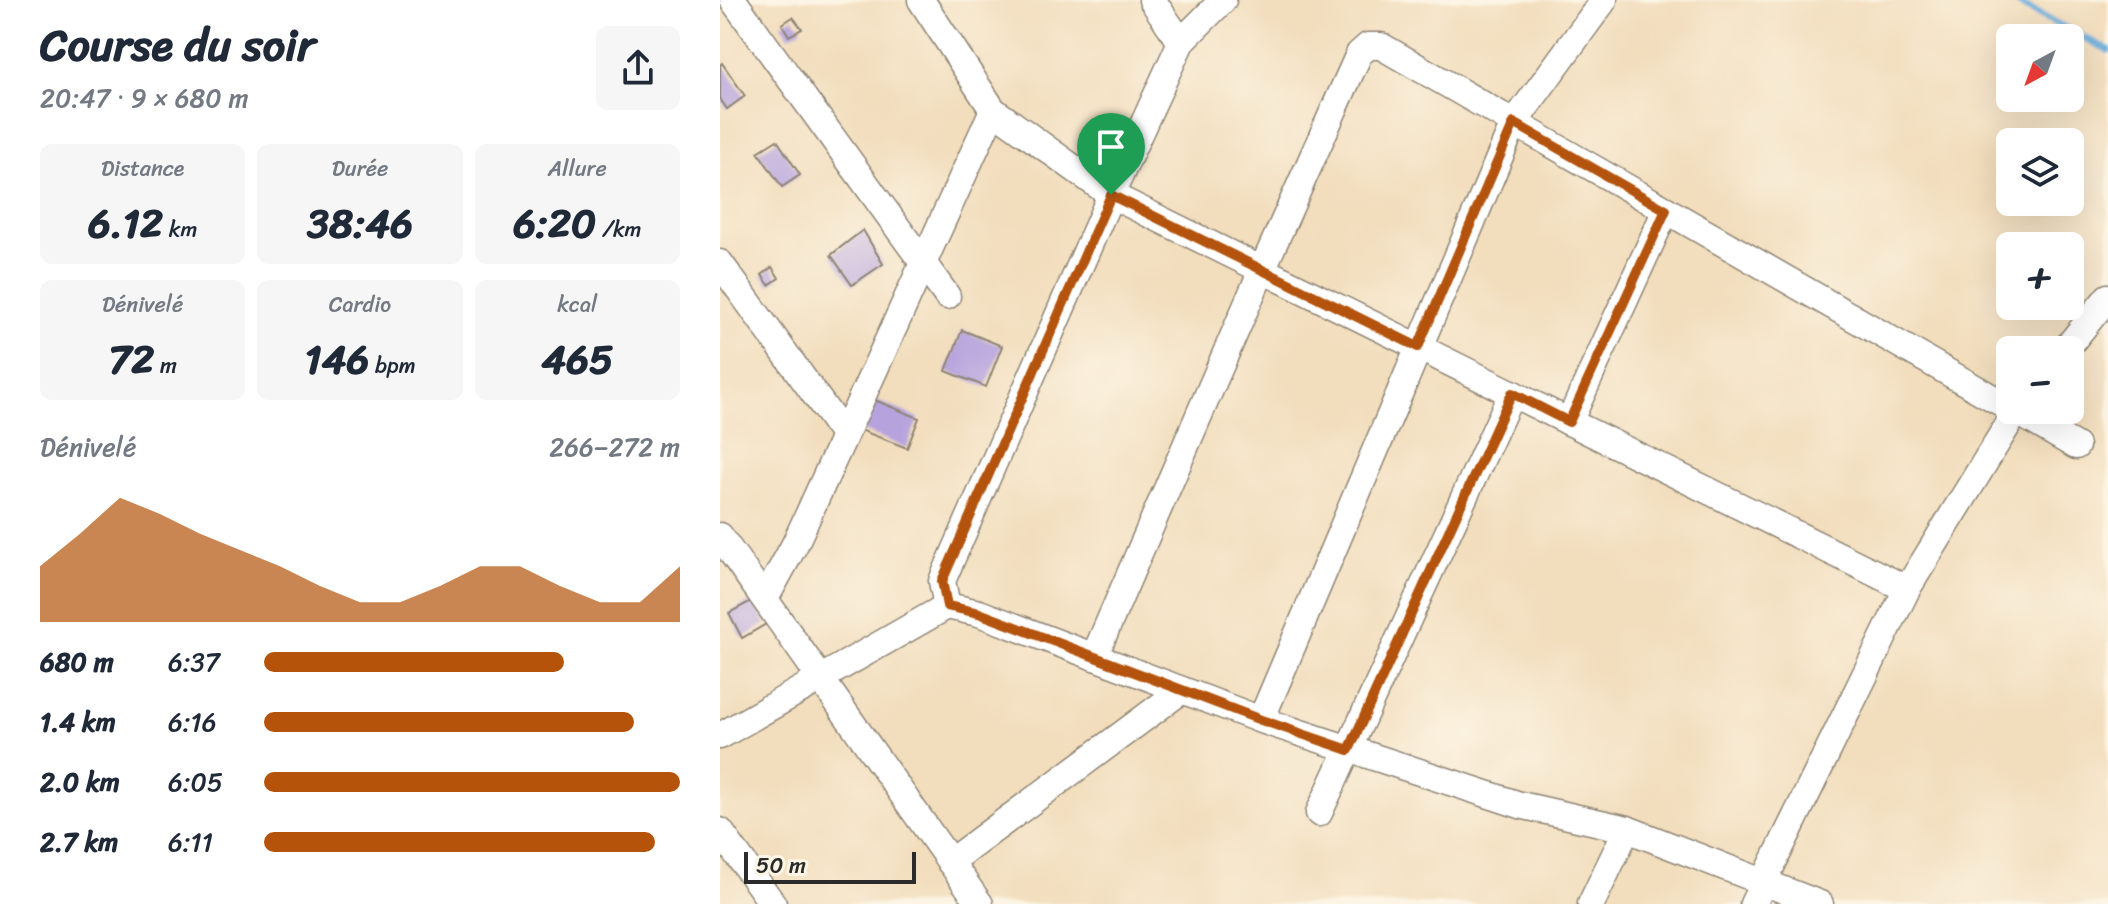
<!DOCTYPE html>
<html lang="fr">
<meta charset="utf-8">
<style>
body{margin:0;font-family:Sriracha,sans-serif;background:#f6f6f7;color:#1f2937;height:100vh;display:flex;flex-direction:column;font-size:30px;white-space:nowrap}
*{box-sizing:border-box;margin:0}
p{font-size:26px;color:#747a83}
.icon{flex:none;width:44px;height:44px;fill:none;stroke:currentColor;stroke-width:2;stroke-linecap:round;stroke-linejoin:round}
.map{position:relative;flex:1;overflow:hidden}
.side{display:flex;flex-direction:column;background:#fff;width:720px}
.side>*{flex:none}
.needle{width:52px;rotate:221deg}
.buttons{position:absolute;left:1276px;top:24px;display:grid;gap:16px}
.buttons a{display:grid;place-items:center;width:88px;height:88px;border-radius:12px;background:#fff;box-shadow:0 8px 32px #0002;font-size:40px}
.scale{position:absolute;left:24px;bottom:20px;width:172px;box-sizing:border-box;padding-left:8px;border:4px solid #2b2b2b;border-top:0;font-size:22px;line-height:28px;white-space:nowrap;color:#2b2b2b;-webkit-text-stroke:6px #fcf5e5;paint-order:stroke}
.pin{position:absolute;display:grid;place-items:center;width:68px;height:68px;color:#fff;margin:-82px -34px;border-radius:50% 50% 50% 0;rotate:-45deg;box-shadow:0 0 8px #0007}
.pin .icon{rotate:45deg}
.round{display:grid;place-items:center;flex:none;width:84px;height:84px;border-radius:12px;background:#f6f6f7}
.overview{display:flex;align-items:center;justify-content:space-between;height:136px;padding:0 40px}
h1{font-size:44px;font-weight:700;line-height:60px}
.stats{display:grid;grid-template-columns:repeat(3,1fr);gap:12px;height:136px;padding:8px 40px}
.stats div{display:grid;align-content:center;border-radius:12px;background:#f6f6f7;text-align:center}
.stats b{font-size:40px;font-weight:700}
.stats small{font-size:22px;font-weight:400}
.stats p{font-size:22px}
.chart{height:224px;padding:16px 40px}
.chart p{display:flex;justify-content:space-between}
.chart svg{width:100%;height:144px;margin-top:8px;fill:#b45309;opacity:.7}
ul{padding:0 40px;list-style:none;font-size:26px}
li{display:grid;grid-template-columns:128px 96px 1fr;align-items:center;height:60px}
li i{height:20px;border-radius:10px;background:#b45309}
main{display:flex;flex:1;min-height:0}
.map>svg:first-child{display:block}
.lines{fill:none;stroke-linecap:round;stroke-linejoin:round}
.stream{stroke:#67abdd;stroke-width:7}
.building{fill:#b6a3dd}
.minor-casing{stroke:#8e8474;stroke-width:29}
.minor{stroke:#fff;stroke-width:26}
.route-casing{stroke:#fff;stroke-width:16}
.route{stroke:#b45309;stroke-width:10}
</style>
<main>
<section class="side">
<div class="overview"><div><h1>Course du soir</h1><p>20:47 · 9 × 680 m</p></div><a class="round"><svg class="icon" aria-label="share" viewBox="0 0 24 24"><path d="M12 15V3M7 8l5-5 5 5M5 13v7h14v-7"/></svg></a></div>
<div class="stats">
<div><p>Distance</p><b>6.12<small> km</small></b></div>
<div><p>Durée</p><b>38:46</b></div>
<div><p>Allure</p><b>6:20<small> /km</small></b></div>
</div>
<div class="stats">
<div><p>Dénivelé</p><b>72<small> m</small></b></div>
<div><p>Cardio</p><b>146<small> bpm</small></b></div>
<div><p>kcal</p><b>465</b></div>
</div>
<div class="chart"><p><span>Dénivelé</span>266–272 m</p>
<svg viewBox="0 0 160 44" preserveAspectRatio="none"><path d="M0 44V27L10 17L20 6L30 11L40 17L50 22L60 27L70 33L80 38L90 38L100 33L110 27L120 27L130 33L140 38L150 38L160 27V44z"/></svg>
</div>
<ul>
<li><b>680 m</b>6:37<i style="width:72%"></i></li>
<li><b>1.4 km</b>6:16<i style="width:89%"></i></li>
<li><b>2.0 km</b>6:05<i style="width:100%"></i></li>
<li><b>2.7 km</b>6:11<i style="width:94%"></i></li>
</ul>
</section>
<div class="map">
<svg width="1388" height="904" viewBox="0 0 1388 904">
<rect width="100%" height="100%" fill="#fcf5e5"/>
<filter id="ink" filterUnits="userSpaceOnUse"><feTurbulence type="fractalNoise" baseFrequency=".0125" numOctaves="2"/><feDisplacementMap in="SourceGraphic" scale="16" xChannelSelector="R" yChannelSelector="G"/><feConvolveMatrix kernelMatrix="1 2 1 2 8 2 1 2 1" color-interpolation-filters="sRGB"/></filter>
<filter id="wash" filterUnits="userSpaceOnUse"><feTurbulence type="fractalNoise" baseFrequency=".006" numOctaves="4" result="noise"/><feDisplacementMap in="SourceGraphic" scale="32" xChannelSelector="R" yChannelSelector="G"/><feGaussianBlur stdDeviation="1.8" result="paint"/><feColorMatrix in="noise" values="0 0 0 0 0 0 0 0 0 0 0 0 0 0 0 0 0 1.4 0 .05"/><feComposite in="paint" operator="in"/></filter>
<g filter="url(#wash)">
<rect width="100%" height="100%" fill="#f2ddbc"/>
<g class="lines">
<polyline class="stream" points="1291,0 1388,50"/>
</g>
<g id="blocks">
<g class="building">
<polygon points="73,17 82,29 69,36 62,24"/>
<polygon points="2,63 25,96 7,109 0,99 0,65"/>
<polygon points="57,140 80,175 62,187 38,152"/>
<polygon points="143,230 163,264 132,285 111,255"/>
<polygon points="52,267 59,278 49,285 42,275"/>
<polygon points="242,330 282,346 266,387 226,371"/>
<polygon points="152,399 199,418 187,448 140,430"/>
<polygon points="33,600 46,624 22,638 9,613"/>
</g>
</g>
</g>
<g filter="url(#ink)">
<use href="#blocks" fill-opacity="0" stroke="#8e8474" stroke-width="2"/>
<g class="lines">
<defs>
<g id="minor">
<polyline points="13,0 227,296"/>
<polyline points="201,0 273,110 391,195 1187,589"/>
<polyline points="432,0 461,42"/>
<polyline points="0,263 124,435"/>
<polyline points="1345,350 1388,297"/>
<polyline points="1294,410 1356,446"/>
<polyline points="849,422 946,210"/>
<polyline points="0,536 260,904"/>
<polyline points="45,599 75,544 273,110"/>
<polyline points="227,606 222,581 391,195 461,42 503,0"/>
<polyline points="374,657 542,270 639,54 648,46 661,46 1290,408"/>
<polyline points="541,720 794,123 884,0"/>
<polyline points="0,736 227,606 259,613 541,720 800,805 907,829 1100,904"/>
<polyline points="599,813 792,393"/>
<polyline points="0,831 53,904"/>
<polyline points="230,862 462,690"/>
<polyline points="871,904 907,829"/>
<polyline points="1033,904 1187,589 1297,410"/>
</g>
</defs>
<use href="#minor" class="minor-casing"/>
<use href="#minor" class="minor"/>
</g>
</g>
<g class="lines" filter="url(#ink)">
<defs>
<polygon id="route" points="794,123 946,210 849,422 792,393 629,750 541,720 259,613 227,606 222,581 391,195 698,347"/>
</defs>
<use href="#route" class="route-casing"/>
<use href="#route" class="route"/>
</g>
</svg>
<div class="buttons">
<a><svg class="needle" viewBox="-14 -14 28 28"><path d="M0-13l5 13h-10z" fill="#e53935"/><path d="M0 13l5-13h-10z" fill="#747a83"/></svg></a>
<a><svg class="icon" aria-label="layers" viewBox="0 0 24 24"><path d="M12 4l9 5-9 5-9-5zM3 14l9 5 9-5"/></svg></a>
<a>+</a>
<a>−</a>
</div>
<div class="scale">50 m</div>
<div class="pin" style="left:391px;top:195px;background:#1e9e55"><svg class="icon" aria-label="arrive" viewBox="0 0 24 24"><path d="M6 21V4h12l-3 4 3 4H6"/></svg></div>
</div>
</main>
